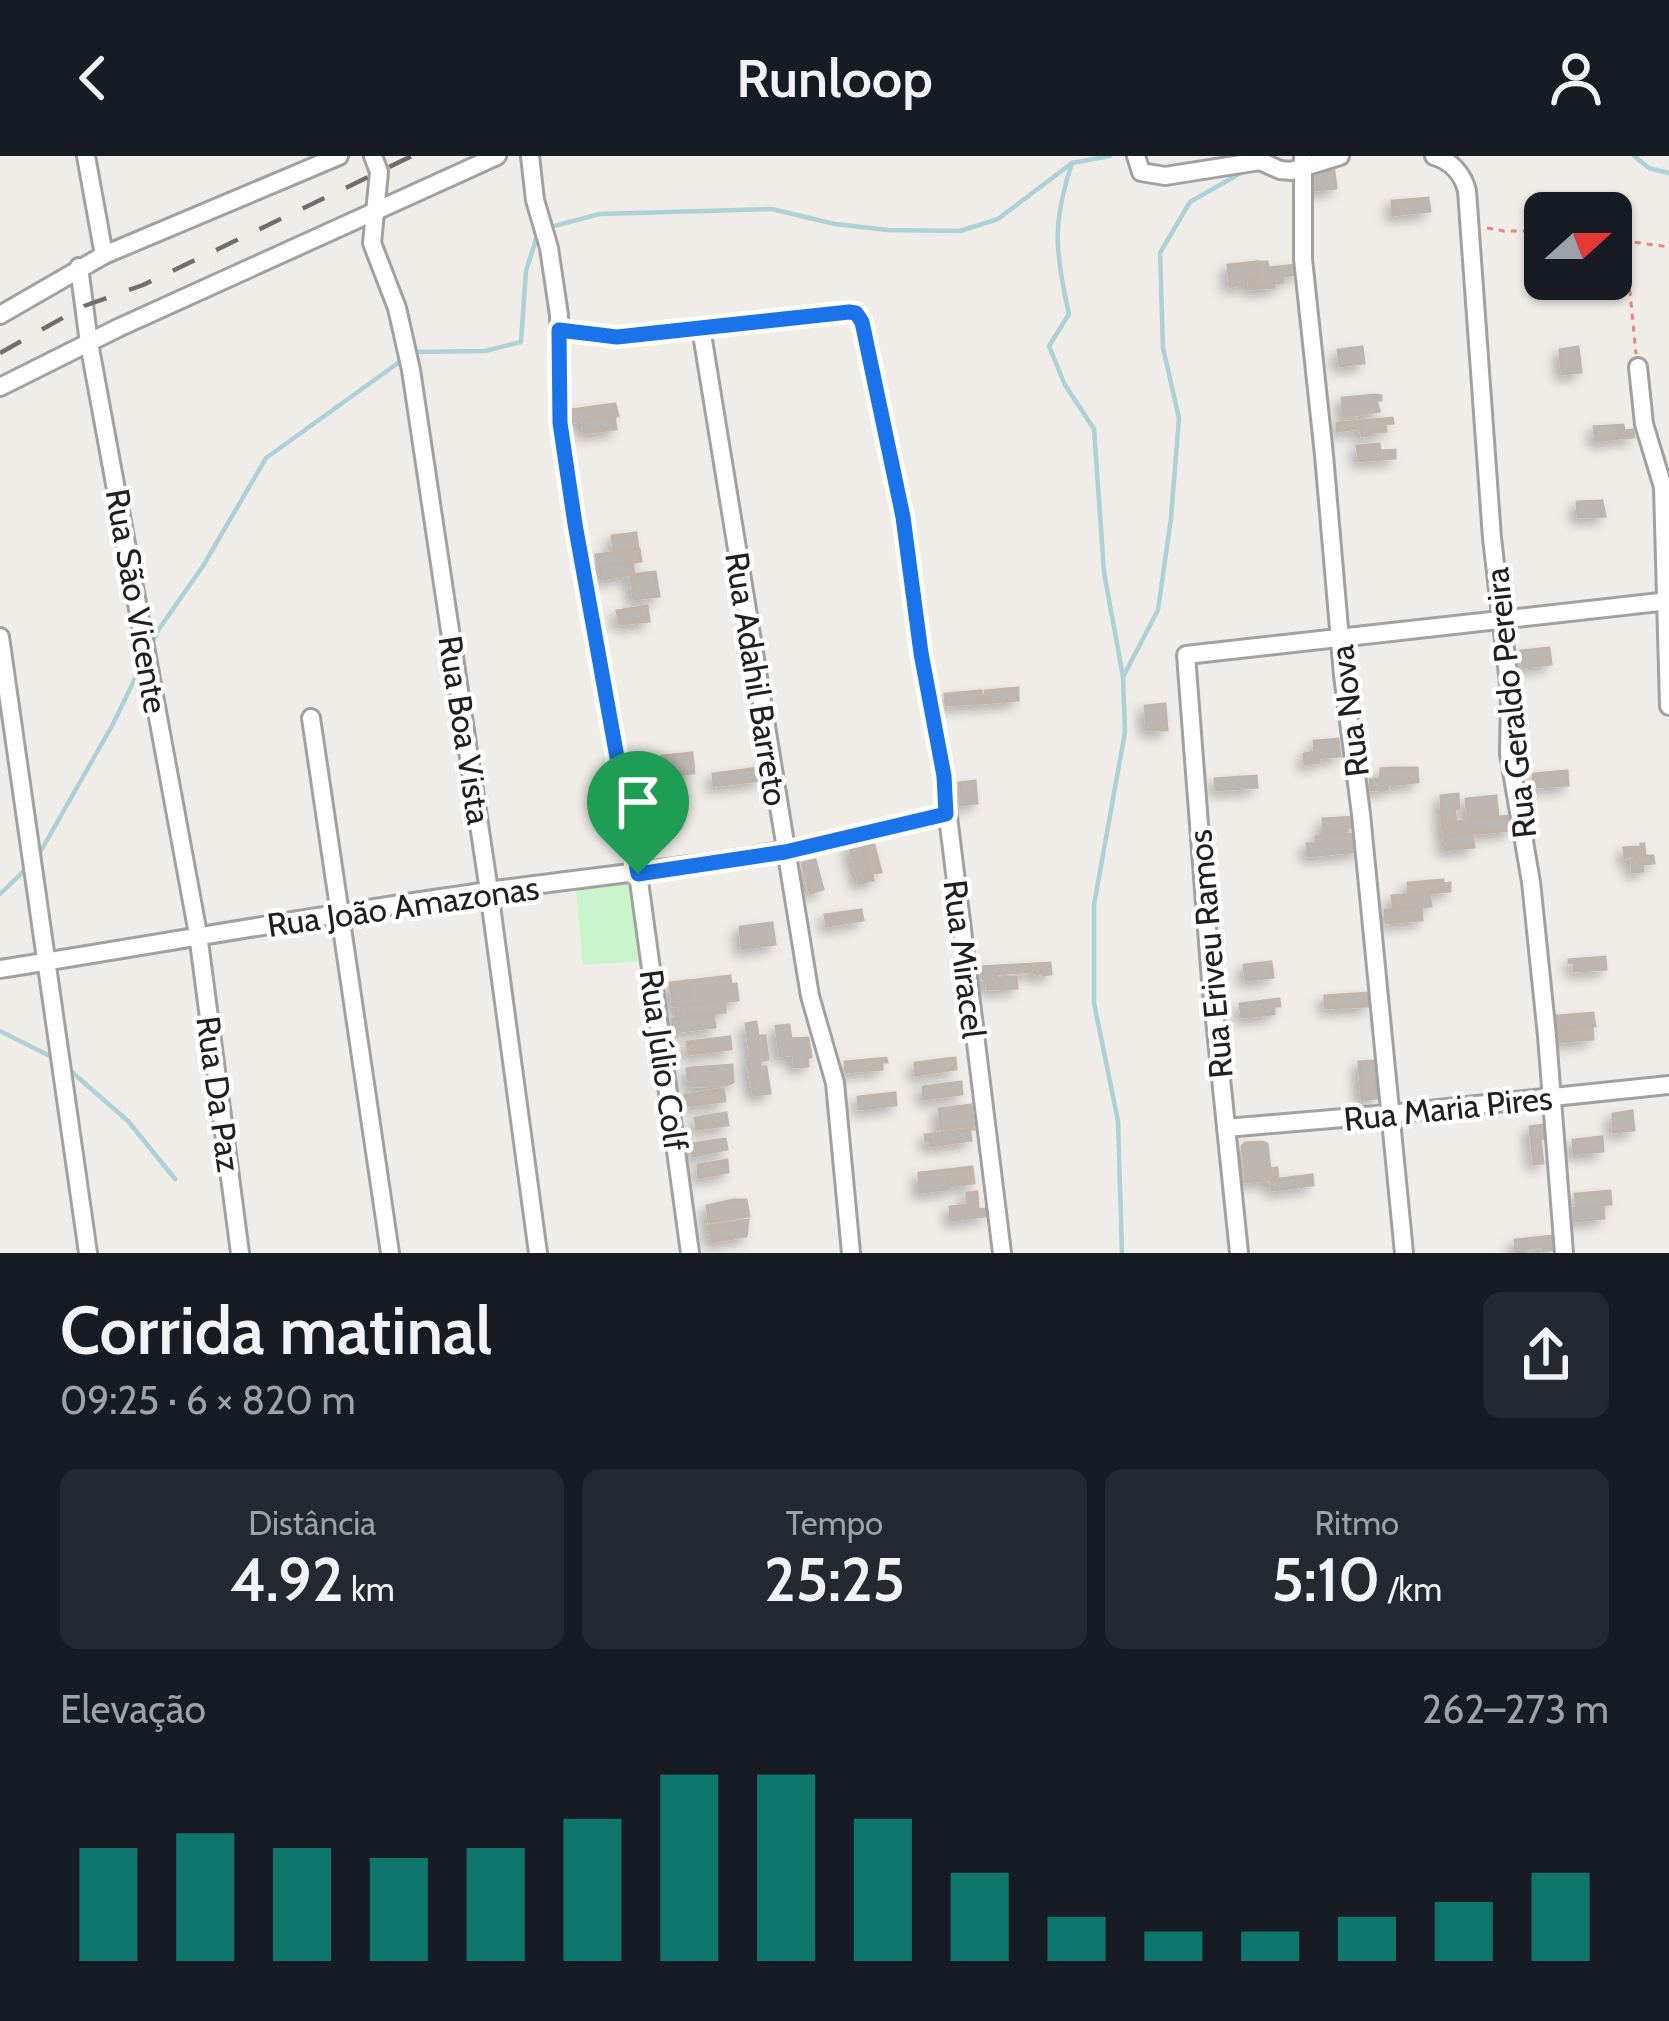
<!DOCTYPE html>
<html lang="pt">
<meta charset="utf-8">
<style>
body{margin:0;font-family:Cabin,sans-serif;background:#242831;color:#f1f3f6;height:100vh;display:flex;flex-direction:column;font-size:45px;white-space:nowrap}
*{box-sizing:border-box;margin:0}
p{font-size:39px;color:#9ea1a6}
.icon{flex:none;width:66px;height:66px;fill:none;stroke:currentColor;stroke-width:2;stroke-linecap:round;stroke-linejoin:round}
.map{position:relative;height:1097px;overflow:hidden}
.details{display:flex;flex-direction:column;background:#171b24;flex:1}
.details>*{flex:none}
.needle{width:78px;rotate:69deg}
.tools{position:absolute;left:1524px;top:36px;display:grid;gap:24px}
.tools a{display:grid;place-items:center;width:108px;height:108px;border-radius:18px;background:#171b24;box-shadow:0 3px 9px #0004;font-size:60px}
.pin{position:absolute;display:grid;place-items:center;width:102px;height:102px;color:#fff;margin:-123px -51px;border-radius:50% 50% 50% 0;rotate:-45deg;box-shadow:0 0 12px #0007}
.pin .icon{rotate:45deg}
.round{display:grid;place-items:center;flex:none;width:126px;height:126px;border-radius:18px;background:#242831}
.headline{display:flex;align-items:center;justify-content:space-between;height:204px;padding:0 60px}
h1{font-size:66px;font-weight:600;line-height:90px}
.figures{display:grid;grid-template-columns:repeat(3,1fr);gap:18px;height:204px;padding:12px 60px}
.figures div{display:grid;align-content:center;border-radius:18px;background:#242831;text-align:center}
.figures b{font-size:60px;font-weight:600}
.figures small{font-size:33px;font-weight:400}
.figures p{font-size:33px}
.chart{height:336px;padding:24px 60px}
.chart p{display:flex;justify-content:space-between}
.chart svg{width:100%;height:216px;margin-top:12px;stroke:#0f766e;stroke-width:6}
header{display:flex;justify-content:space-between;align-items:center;height:156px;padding:0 60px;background:#171b24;font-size:54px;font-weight:600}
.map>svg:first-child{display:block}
.park{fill:#caf4cc}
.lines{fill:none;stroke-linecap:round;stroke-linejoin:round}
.stream{stroke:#add0d9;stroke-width:4.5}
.building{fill:#bdb6b1;stroke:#c0b4ab;stroke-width:3;filter:url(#shadow)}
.minor-casing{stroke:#a1a1a1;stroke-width:22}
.path{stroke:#ec837c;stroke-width:3;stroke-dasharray:6 6;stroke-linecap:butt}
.minor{stroke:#fff;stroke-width:16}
.rail{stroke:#6e6e6e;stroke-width:4.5;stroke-dasharray:24 24;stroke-linecap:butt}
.route-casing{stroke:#fff;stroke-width:24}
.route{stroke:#1a73e8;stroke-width:15}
.labels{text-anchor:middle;stroke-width:9;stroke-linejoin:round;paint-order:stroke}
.street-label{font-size:33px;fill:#202020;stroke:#fff}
</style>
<header><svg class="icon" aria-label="back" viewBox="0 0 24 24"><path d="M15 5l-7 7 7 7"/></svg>Runloop<svg class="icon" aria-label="person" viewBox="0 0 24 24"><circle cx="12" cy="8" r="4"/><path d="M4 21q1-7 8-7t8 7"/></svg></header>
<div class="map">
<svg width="1669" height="1097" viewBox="0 0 1669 1097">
<defs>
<filter id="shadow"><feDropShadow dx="-6" dy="6" stdDeviation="6" flood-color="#0004"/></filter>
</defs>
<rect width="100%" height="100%" fill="#f0ede8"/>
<polygon class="park" points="630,728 642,805 583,809 576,735"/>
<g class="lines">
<g class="stream">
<path d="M1110,0L1072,7C1052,67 1055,97 1069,158L1049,190L1065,229L1094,273L1104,416L1123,521"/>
<polyline points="1634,0 1649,12 1669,17"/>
<polyline points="550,71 600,58 772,53 835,68 888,74 960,75 998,63 1072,7"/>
<polyline points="414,196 485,195 521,186 526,115 539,74"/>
<polyline points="151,489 159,473 203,410 266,302 405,202"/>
<polyline points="38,700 113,568 141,510"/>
<polyline points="0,738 26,713"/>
<polyline points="0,875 52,901"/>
<polyline points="66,911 128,965 175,1023"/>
<polyline points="1122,1097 1118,965 1094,847 1094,749 1125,576 1123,521 1158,454 1171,362 1179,262 1163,192 1160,97 1190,46 1246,14"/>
</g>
</g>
<g class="building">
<polygon points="1334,15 1336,32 1315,34 1313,17"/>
<polygon points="1428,42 1430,55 1393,59 1392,45"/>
<polygon points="1257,106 1267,106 1268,112 1298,109 1299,118 1283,120 1283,126 1274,127 1274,131 1250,133 1248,123 1259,122"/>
<polygon points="1257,106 1259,122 1230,131 1228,109"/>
<polygon points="1362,191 1364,207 1340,210 1338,194"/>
<polygon points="1578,191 1581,216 1562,218 1560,194"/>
<polygon points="1376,239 1381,240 1381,244 1376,244 1379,255 1344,261 1342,242"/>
<polygon points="615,248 618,260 573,266 571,254"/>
<polygon points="614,260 616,273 584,277 582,265"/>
<polygon points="1392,262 1393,267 1385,268 1386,275 1370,276 1370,279 1362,280 1360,272 1337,275 1337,267"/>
<polygon points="1623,269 1624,275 1633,274 1634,281 1624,282 1623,276 1620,276 1621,282 1596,285 1594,271"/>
<polygon points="1379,288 1380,295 1395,294 1395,302 1359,305 1357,290"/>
<polygon points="1602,345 1605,360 1578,361 1577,346"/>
<polygon points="636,377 638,393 614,396 612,380"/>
<polygon points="639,393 641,405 599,411 596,399"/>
<polygon points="632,406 634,418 601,423 599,411"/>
<polygon points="655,416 659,440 634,443 630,419"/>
<polygon points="647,450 649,465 620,468 617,455"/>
<polygon points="1549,492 1551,508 1523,511 1521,495"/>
<polygon points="1018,532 1018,544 981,547 981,541 985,540 985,535"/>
<polygon points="981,535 981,547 946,549 945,538"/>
<polygon points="1165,548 1167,574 1147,574 1145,550"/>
<polygon points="1338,583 1340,600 1318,602 1319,606 1305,608 1304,598 1315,596 1314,585"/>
<polygon points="692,597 694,617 664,620 662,600"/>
<polygon points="759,612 761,624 714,630 713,618"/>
<polygon points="1393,612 1417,612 1418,626 1387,629 1388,633 1371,634 1370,624 1380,623 1381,613"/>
<polygon points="1567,615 1568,629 1537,631 1536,623 1533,623 1533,618"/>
<polygon points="1256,620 1257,631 1216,634 1215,623"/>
<polygon points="975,625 977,647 960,649 959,627"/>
<polygon points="1458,638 1459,652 1454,653 1456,665 1442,667 1441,640"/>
<polygon points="1496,640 1498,661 1468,662 1466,643"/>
<polygon points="1510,660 1511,674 1444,681 1442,667"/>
<polygon points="1354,661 1355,671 1347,672 1347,675 1324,677 1323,663"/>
<polygon points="1354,675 1358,675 1360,695 1308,700 1307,688 1317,688 1316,681 1322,680 1322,677 1344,676 1344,678 1354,679"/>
<polygon points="1472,678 1474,691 1445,694 1444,680"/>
<polygon points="873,685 881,716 872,717 873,724 870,724 862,687"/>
<polygon points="862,687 870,724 868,725 867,721 864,722 865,726 859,727 849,690"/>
<polygon points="1641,688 1644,688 1645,699 1642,700 1653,700 1654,707 1642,708 1643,715 1632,716 1632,704 1635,704 1634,699 1625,703 1624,692 1641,691"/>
<polygon points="815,704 823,733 810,737 802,707"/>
<polygon points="1443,724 1443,728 1450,727 1450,735 1409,739 1408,727"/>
<polygon points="1422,737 1429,737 1431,750 1394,754 1392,740"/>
<polygon points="1421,751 1422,764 1386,767 1385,754"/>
<polygon points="861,754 863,764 827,770 825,759"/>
<polygon points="772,767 775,788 742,793 740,771"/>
<polygon points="1605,801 1606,813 1574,815 1574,806 1569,807 1569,804"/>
<polygon points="1271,806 1273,821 1246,824 1244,809"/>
<polygon points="1050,807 1051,818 1043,819 1042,816 1037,819 1033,815 996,818 997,822 1016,821 1017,832 987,833 987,823 982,823 980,811"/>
<polygon points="730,820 731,829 736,828 738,844 691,849 688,825"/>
<polygon points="688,825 691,849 673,850 670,827"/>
<polygon points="1368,837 1369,850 1325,852 1325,840"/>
<polygon points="1279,843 1280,850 1274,850 1274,858 1242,861 1240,848"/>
<polygon points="724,845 725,856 680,862 679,850"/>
<polygon points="1593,857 1595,870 1557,873 1556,860"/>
<polygon points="713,859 715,871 673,876 672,863"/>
<polygon points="756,866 758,880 765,880 768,903 759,905 760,911 766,911 770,937 754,939 747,906 751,905 746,868"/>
<polygon points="789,869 791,883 808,882 811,901 807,902 808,910 795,911 793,898 780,900 776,870"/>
<polygon points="1592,870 1593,883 1561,886 1560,877 1557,878 1557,873 1565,873 1566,876 1569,875 1569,872"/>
<polygon points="730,881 731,893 689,898 687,886"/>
<polygon points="886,902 887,906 882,906 882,913 846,916 845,906"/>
<polygon points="955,902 956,913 916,919 915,907"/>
<polygon points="1374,905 1377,942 1362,944 1359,906"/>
<polygon points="732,909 733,926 727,929 692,930 691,924 688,924 687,913 690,912"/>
<polygon points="961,926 962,938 924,943 923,931"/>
<polygon points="723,933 725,945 687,950 685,939"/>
<polygon points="895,937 896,949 859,953 858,941"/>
<polygon points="971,949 974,973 968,973 968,970 941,973 939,953"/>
<polygon points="1632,955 1634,974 1613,976 1613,958"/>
<polygon points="726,957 728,969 697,973 695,962"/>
<polygon points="1543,969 1545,982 1540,983 1543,1007 1534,1008 1530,971"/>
<polygon points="969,973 971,984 931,990 930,984 926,985 925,979"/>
<polygon points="1602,981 1603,995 1574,998 1573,984"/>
<polygon points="725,983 727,993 693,1000 691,988"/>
<polygon points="1262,986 1267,988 1270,1013 1277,1012 1278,1023 1246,1026 1242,991 1245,987"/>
<polygon points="727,1004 728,1016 699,1022 698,1009"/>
<polygon points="972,1011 974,1027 949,1030 947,1014"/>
<polygon points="947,1014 949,1033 920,1036 919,1017"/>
<polygon points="1312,1019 1313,1029 1272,1034 1271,1024"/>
<polygon points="1610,1035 1611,1048 1577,1051 1575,1038"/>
<polygon points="977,1036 978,1054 985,1053 986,1060 951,1064 950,1051 967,1049 967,1037"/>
<polygon points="733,1044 746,1044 749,1060 709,1066 707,1050"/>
<polygon points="1603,1049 1604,1062 1575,1065 1574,1052"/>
<polygon points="748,1064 746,1080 712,1086 708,1070"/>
<polygon points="1554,1080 1555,1093 1543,1095 1543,1090 1524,1093 1525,1096 1516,1097 1515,1084"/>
</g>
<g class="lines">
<defs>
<g id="minor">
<polyline points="86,0 104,99"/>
<polyline points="373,0 379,16 372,87 397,152 411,214 489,735 538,1097"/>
<polyline points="530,0 535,44 549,92 559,159 560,267 575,368 638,718 690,1097"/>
<polyline points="1136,0 1141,16 1165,20 1260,5 1280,14 1291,15 1340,0"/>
<polyline points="1303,0 1303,103 1324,299 1343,519 1361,658 1404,1097"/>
<path d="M1434,0C1451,5 1463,18 1467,35L1492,382L1510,536L1509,598L1531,726L1547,880L1564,1097"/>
<polyline points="79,111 89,187 198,778 240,1097"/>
<polyline points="0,159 104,99 339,0"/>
<polyline points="559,174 617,181 701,172"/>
<polyline points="1638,211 1644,268 1663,331 1669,550"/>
<polyline points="0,231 118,172 497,0"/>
<polyline points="0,481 88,1097"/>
<polyline points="311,562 390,1097"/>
<path d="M0,813C163,787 325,758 489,735C610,718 731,708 851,681"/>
<polyline points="1226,972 1390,958 1669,929"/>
<polyline points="851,1097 835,927 810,840 701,172 849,156 856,157 862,166 903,361 921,497 943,620 1002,1097"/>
<polyline points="1239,1097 1211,825 1186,499 1669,445"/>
</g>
</defs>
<use href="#minor" class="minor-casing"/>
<g class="path">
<polyline points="1487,72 1504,75 1545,75"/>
<polyline points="1611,83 1669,91"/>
<polyline points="1625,86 1636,198"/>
<polyline points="866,677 933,661"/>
</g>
<use href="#minor" class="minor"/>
<polyline class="rail" points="0,197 84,150 143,129 412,0"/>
</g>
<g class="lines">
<defs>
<polygon id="route" points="849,156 856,157 862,166 903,361 921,497 944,620 946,658 785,696 638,718 575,368 560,267 559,174 617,181"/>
</defs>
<use href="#route" class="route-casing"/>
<use href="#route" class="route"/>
</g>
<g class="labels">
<g class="street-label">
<text transform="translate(137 445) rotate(80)" y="12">Rua São Vicente</text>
<text transform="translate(757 523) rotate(81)" y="12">Rua Adahil Barreto</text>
<text transform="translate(1510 547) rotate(-96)" y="12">Rua Geraldo Pereira</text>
<text transform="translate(1349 555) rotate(-97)" y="12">Rua Nova</text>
<text transform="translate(465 574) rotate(81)" y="12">Rua Boa Vista</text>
<text transform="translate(403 750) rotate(-8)" y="12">Rua João Amazonas</text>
<text transform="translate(1210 798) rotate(-95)" y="12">Rua Eriveu Ramos</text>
<text transform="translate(965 803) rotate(83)" y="12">Rua Miracel</text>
<text transform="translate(664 904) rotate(82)" y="12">Rua Júlio Colf</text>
<text transform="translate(219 938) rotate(82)" y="12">Rua Da Paz</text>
<text transform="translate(1448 952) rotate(-6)" y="12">Rua Maria Pires</text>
</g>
</g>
</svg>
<div class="tools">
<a><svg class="needle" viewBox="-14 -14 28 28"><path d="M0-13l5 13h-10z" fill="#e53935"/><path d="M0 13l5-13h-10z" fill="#9ea1a6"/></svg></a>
</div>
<div class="pin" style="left:638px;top:718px;background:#1e9e55"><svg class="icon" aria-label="arrive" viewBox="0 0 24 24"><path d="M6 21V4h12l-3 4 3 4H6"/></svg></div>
</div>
<section class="details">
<div class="headline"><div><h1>Corrida matinal</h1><p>09:25 · 6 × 820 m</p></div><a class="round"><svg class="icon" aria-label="share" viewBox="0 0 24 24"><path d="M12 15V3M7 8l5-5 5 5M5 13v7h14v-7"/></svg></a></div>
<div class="figures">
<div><p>Distância</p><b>4.92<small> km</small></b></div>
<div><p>Tempo</p><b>25:25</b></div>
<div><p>Ritmo</p><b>5:10<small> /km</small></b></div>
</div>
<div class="chart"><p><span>Elevação</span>262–273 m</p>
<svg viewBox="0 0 160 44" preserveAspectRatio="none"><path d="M5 44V21M15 44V18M25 44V21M35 44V23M45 44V21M55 44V15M65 44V6M75 44V6M85 44V15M95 44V26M105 44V35M115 44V38M125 44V38M135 44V35M145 44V32M155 44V26"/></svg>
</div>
</section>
